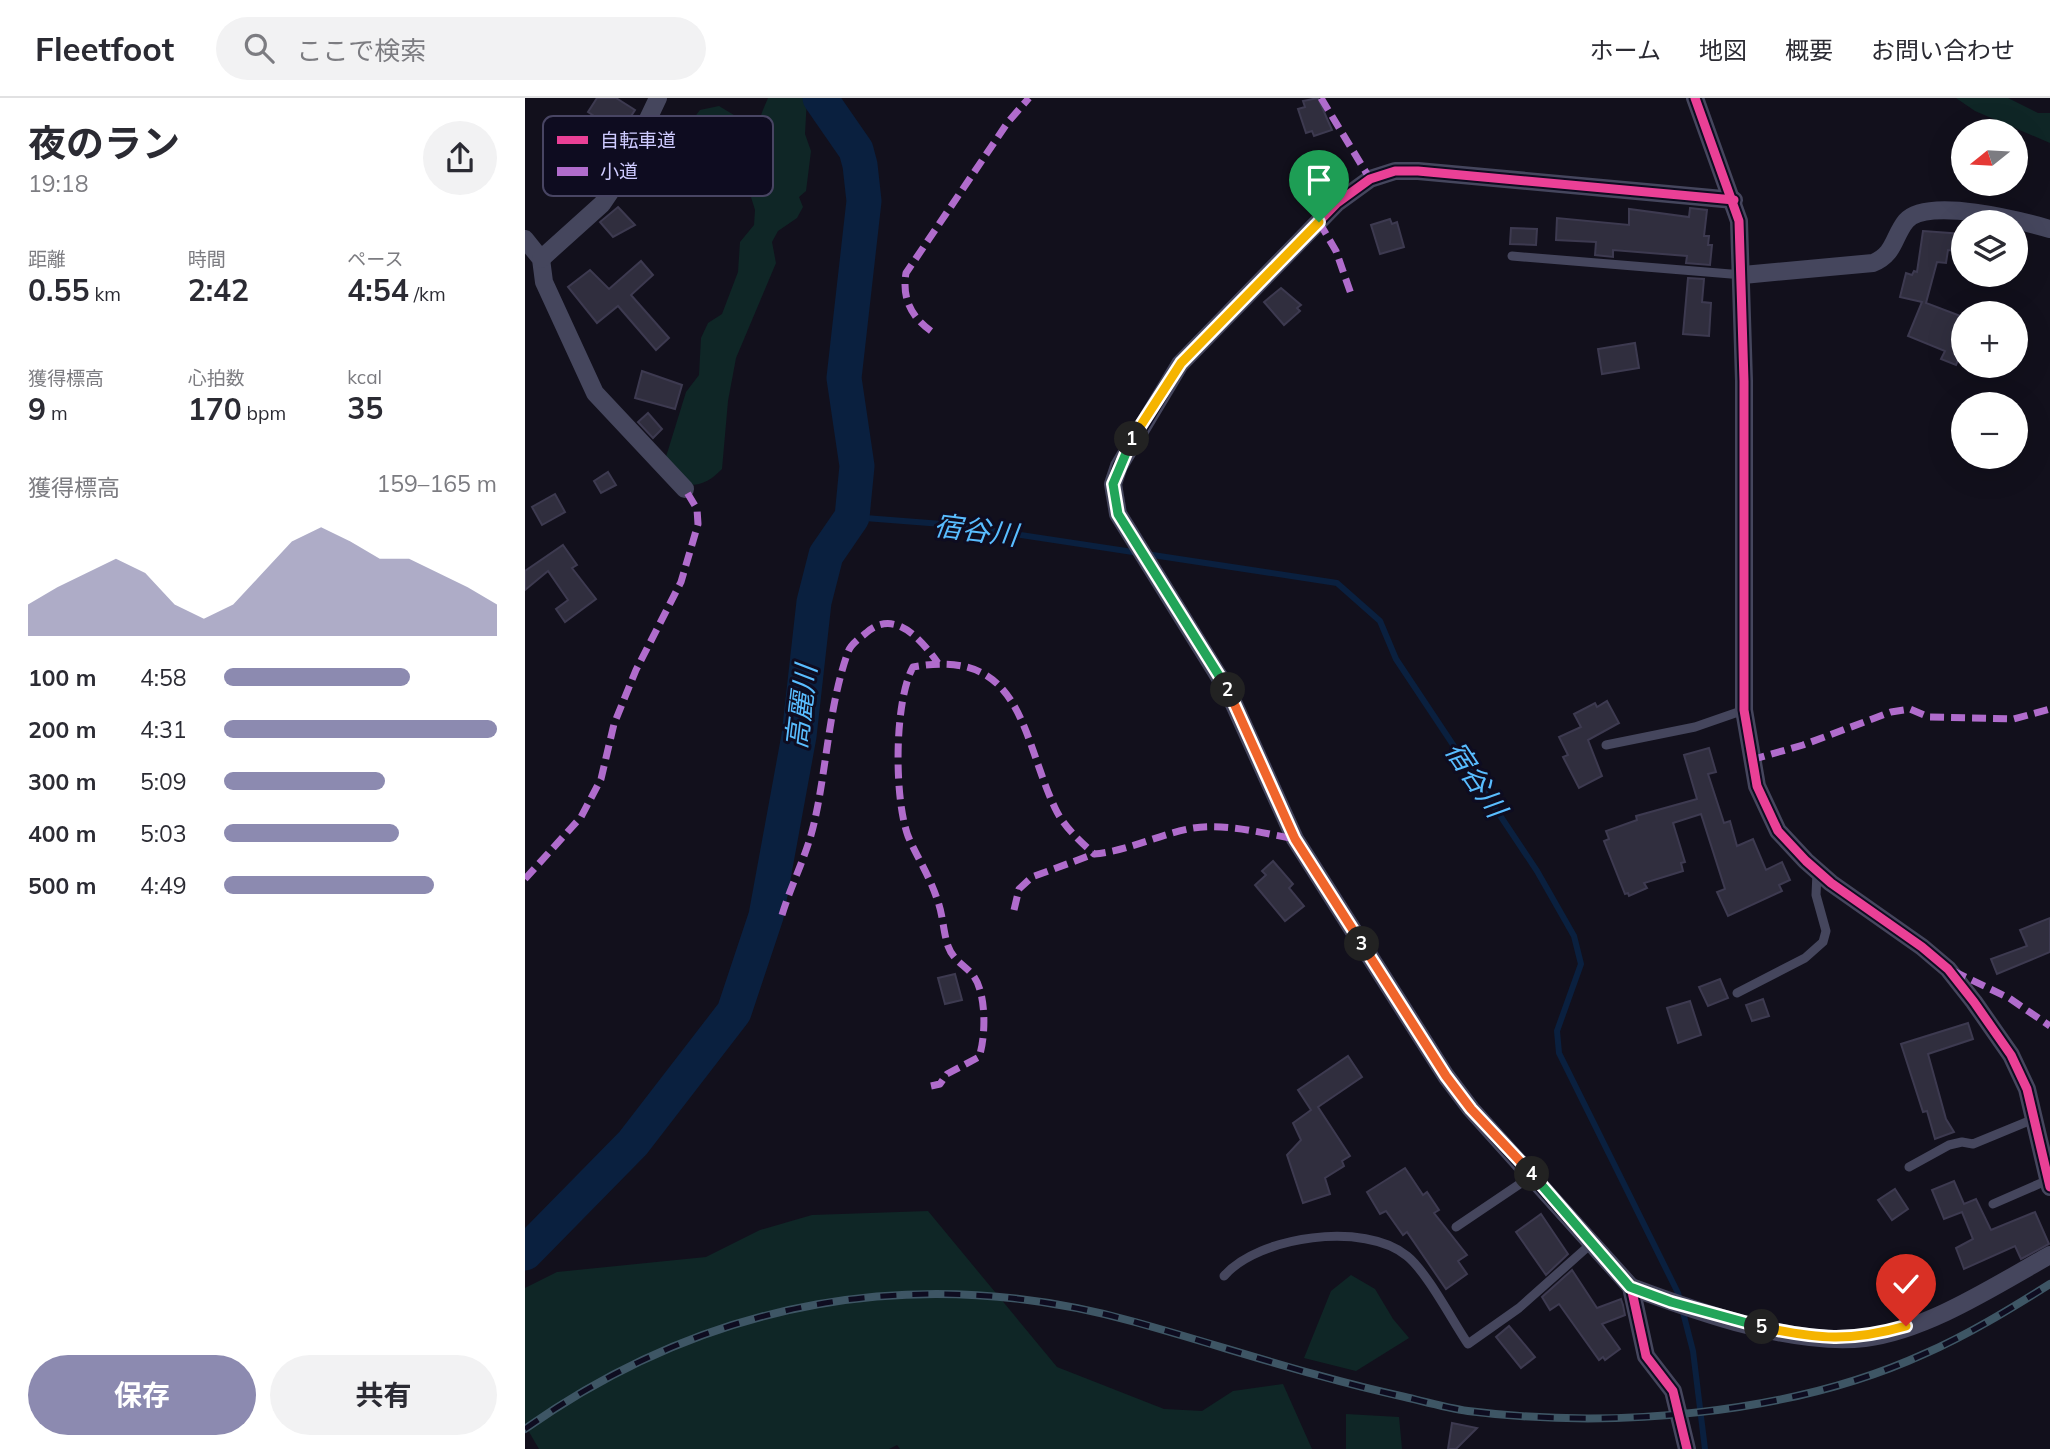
<!DOCTYPE html>
<html lang="ja">
<meta charset="utf-8">
<style>
body{margin:0;font-family:Mulish,"Noto Sans JP",sans-serif;background:#f2f2f3;color:#2b2b33;height:100vh;display:flex;flex-direction:column;font-size:26px;white-space:nowrap}
*{box-sizing:border-box;margin:0}
p{font-size:23px;color:#7c7c81}
.icon{flex:none;width:38px;height:38px;fill:none;stroke:currentColor;stroke-width:2;stroke-linecap:round;stroke-linejoin:round}
.map{position:relative;flex:1;overflow:hidden}
.details{display:flex;flex-direction:column;background:#fff;width:525px}
.details>*{flex:none}
.needle{width:46px;rotate:252deg}
.fabs{position:absolute;left:1426px;top:21px;display:grid;gap:14px}
.fabs a{display:grid;place-items:center;width:77px;height:77px;border-radius:50%;background:#fff;box-shadow:0 7px 28px #0002;font-size:35px}
.pin{position:absolute;display:grid;place-items:center;width:60px;height:60px;color:#fff;margin:-72px -30px;border-radius:50% 50% 50% 0;rotate:-45deg;box-shadow:0 0 7px #0007}
.pin .icon{rotate:45deg}
.km{position:absolute;width:35px;height:35px;margin:-18px;border-radius:50%;background:#222;color:#fff;font-size:19px;line-height:35px;text-align:center}
.round{display:grid;place-items:center;flex:none;width:74px;height:74px;border-radius:37px;background:#f2f2f3}
.summary{display:flex;align-items:center;justify-content:space-between;height:119px;padding:0 28px}
h1{font-size:38px;font-weight:700;line-height:52px}
.metrics{display:grid;grid-template-columns:repeat(3,1fr);gap:10px;height:119px;padding:7px 28px}
.metrics div{display:grid;align-content:center}
.metrics b{font-size:30px;font-weight:700}
.metrics small{font-size:19px;font-weight:400}
.metrics p{font-size:19px}
.chart{height:196px;padding:14px 28px}
.chart p{display:flex;justify-content:space-between}
.chart svg{width:100%;height:126px;margin-top:7px;fill:#8c8ab0;opacity:.7}
.button{display:flex;gap:14px;margin-top:auto;padding:14px 28px}
.button a{flex:1;height:80px;border-radius:42px;background:#8c8ab0;color:#fff;font-size:28px;font-weight:700;line-height:80px;text-align:center}
.button a+a{background:#f2f2f3;color:#2b2b33}
ul{padding:0 28px;list-style:none;font-size:23px}
li{display:grid;grid-template-columns:112px 84px 1fr;align-items:center;height:52px}
li i{height:18px;border-radius:9px;background:#8c8ab0}
header{display:flex;align-items:center;gap:42px;box-sizing:border-box;height:98px;padding:0 35px;background:#fff;border-bottom:2px solid #e1e1e2}
header strong{font-size:33px}
nav{display:flex;gap:38px;margin-inline-start:auto;font-size:24px}
.search{width:490px;height:63px;background:#f2f2f3;display:flex;align-items:center;gap:18px;box-sizing:border-box;padding:0 24px;border-radius:38px;color:#7c7c81;font-size:26px}
main{display:flex;flex:1;min-height:0}
.map>svg:first-child{display:block}
.green{fill:#0f2626}
.lines{fill:none;stroke-linecap:round;stroke-linejoin:round}
.stream{stroke:#0a203f;stroke-width:6}
.river{stroke:#0a203f;stroke-width:35}
.building{fill:#302e3e;stroke:#3d3a50;stroke-width:2}
.lane{stroke:#45465d;stroke-width:9}
.street{stroke:#45465d;stroke-width:18}
.rail-casing{stroke:#3e5665;stroke-width:8}
.rail{stroke:#0e0c20;stroke-width:5;stroke-dasharray:16;stroke-linecap:butt}
.quiet{stroke:#b06ccc;stroke-width:7;stroke-dasharray:14 7;stroke-linecap:butt}
.cycleway-casing{stroke:#0e0c20;stroke-width:13}
.cycleway{stroke:#ea4096;stroke-width:9}
.split-1-casing{stroke:#fff;stroke-width:14}
.split-2-casing{stroke:#fff;stroke-width:14}
.split-3-casing{stroke:#fff;stroke-width:14}
.split-4-casing{stroke:#fff;stroke-width:14}
.split-5-casing{stroke:#fff;stroke-width:14}
.split-6-casing{stroke:#fff;stroke-width:14}
.split-1{stroke:#f5b400;stroke-width:9}
.split-2{stroke:#22a559;stroke-width:9}
.split-3{stroke:#f0652b;stroke-width:9}
.split-4{stroke:#f0652b;stroke-width:9}
.split-5{stroke:#22a559;stroke-width:9}
.split-6{stroke:#f5b400;stroke-width:9}
.labels{text-anchor:middle;stroke-width:6;stroke-linejoin:round;paint-order:stroke}
.water-label{font-size:28px;font-style:italic;fill:#59bdff;stroke:#0e0c20}
.key{fill:#0e0c20;stroke:#484563;stroke-width:2}
.key-label{font-size:19px;fill:#cecbff}
</style>
<header>
<strong>Fleetfoot</strong>
<div class="search"><svg class="icon" aria-label="search" viewBox="0 0 24 24"><circle cx="10" cy="10" r="6"/><path d="M15 15l6 6"/></svg>ここで検索</div>
<nav><a>ホーム</a><a>地図</a><a>概要</a><a>お問い合わせ</a></nav>
</header>
<main>
<section class="details">
<div class="summary"><div><h1>夜のラン</h1><p>19:18</p></div><a class="round"><svg class="icon" aria-label="share" viewBox="0 0 24 24"><path d="M12 15V3M7 8l5-5 5 5M5 13v7h14v-7"/></svg></a></div>
<div class="metrics">
<div><p>距離</p><b>0.55<small> km</small></b></div>
<div><p>時間</p><b>2:42</b></div>
<div><p>ペース</p><b>4:54<small> /km</small></b></div>
</div>
<div class="metrics">
<div><p>獲得標高</p><b>9<small> m</small></b></div>
<div><p>心拍数</p><b>170<small> bpm</small></b></div>
<div><p>kcal</p><b>35</b></div>
</div>
<div class="chart"><p><span>獲得標高</span>159–165 m</p>
<svg viewBox="0 0 160 44" preserveAspectRatio="none"><path d="M0 44V33L10 27L20 22L30 17L40 22L50 33L60 38L70 33L80 22L90 11L100 6L110 11L120 17L130 17L140 22L150 27L160 33V44z"/></svg>
</div>
<ul>
<li><b>100 m</b>4:58<i style="width:68%"></i></li>
<li><b>200 m</b>4:31<i style="width:100%"></i></li>
<li><b>300 m</b>5:09<i style="width:59%"></i></li>
<li><b>400 m</b>5:03<i style="width:64%"></i></li>
<li><b>500 m</b>4:49<i style="width:77%"></i></li>
</ul>
<div class="button"><a>保存</a><a>共有</a></div>
</section>
<div class="map">
<svg width="1525" height="1351" viewBox="0 0 1525 1351">
<rect width="100%" height="100%" fill="#12101c"/>
<g class="green">
<path d="M243,0H282L280,36L286,53L281,93L274,99L278,109L272,120L253,133L247,144L251,165L211,260L203,303L197,371C187,381 179,387 164,387L140,362L161,294L174,277L176,240L183,225L197,216L213,174L215,144L229,127L230,112L226,99L221,58L239,36C230,24 238,13 243,0Z"/>
<polygon points="1431,0 1483,0 1513,15 1525,15 1525,45 1450,13"/>
<path d="M194,8L237,34C214,62 181,56 165,25L175,12Z"/>
<polygon points="403,1113 532,1269 639,1311 677,1313 708,1293 758,1286 787,1351 375,1351 372,1347 364,1351 14,1351 0,1327 0,1190 32,1174 181,1159 235,1132 287,1117"/>
<polygon points="826,1177 850,1191 868,1221 884,1240 831,1273 779,1260 806,1193"/>
<polygon points="821,1316 874,1319 877,1351 821,1351"/>
</g>
<g class="lines">
<polyline class="stream" points="327,419 430,427 812,485 855,523 871,561 1012,773 1049,838 1056,866 1032,933 1034,955 1153,1195 1168,1253 1180,1351"/>
<polyline class="river" points="0,1155 108,1045 209,914 241,818 274,638 289,504 301,457 327,419 332,368 319,280 339,103 335,67 331,52 295,0"/>
</g>
<g class="building">
<polygon points="72,0 91,0 110,12 95,35 63,14"/>
<polygon points="793,0 807,32 789,38 787,33 781,35 773,11 780,9 778,3"/>
<polygon points="93,109 110,127 88,139 75,124"/>
<polygon points="1165,110 1182,112 1179,138 1184,138 1183,147 1187,147 1185,167 1161,165 1162,158 1088,152 1088,159 1070,157 1071,144 1031,142 1032,120 1104,127 1104,111 1164,119"/>
<polygon points="865,121 867,126 872,124 879,149 855,156 846,127"/>
<polygon points="986,130 1012,131 1011,147 985,146"/>
<polygon points="1398,133 1438,136 1438,154 1423,152 1421,165 1412,164 1401,205 1438,219 1438,249 1431,267 1416,261 1420,253 1383,238 1397,204 1375,199 1381,175 1387,177 1389,173 1392,174"/>
<polygon points="116,163 128,177 106,197 144,240 131,252 93,208 72,225 43,189 65,172 84,191"/>
<polygon points="1163,180 1179,181 1177,204 1186,205 1184,238 1158,236"/>
<polygon points="756,190 776,207 772,210 775,213 759,227 739,204"/>
<polygon points="1110,245 1114,270 1077,276 1073,251"/>
<polygon points="117,273 157,287 150,311 110,300"/>
<polygon points="123,315 137,331 128,340 113,324"/>
<polygon points="83,374 91,387 76,395 69,383"/>
<polygon points="30,396 40,414 17,427 7,409"/>
<polygon points="38,447 52,467 47,470 71,501 40,524 31,511 43,502 23,473 0,492 0,473"/>
<polygon points="1082,603 1094,625 1063,642 1077,678 1054,690 1038,659 1043,657 1034,639 1056,629 1049,616 1070,605 1072,609"/>
<polygon points="1184,650 1191,674 1183,676 1199,725 1205,723 1212,748 1228,741 1241,772 1257,764 1265,782 1254,787 1257,793 1203,818 1192,794 1200,791 1176,716 1148,725 1160,764 1156,765 1158,773 1119,785 1122,790 1104,798 1103,795 1100,796 1079,743 1084,741 1081,733 1112,722 1111,718 1172,701 1159,657"/>
<polygon points="748,763 768,786 764,790 779,808 760,823 730,787 741,777 737,773"/>
<polygon points="1525,820 1525,854 1472,876 1466,861 1502,848 1495,832"/>
<polygon points="430,876 437,902 420,906 413,880"/>
<polygon points="1195,881 1203,900 1183,908 1174,889"/>
<polygon points="1238,901 1244,918 1227,923 1221,907"/>
<polygon points="1165,903 1176,937 1153,945 1142,910"/>
<polygon points="1443,925 1448,941 1403,956 1421,1021 1429,1034 1410,1041 1402,1013 1398,1014 1376,946"/>
<polygon points="823,958 837,979 793,1009 825,1058 817,1063 819,1068 800,1080 805,1096 778,1105 762,1057 776,1042 768,1025 786,1012 773,992"/>
<polygon points="880,1070 898,1097 902,1094 914,1112 909,1115 942,1157 933,1163 942,1176 921,1191 882,1134 878,1137 861,1113 855,1116 842,1094"/>
<polygon points="1429,1083 1439,1106 1451,1101 1466,1132 1510,1114 1524,1146 1496,1161 1490,1148 1439,1171 1431,1150 1448,1141 1437,1114 1419,1121 1407,1092"/>
<polygon points="1370,1091 1383,1111 1367,1122 1353,1102"/>
<polygon points="1016,1116 1043,1156 1021,1177 991,1134"/>
<polygon points="1047,1172 1072,1210 1096,1201 1098,1207 1100,1217 1077,1226 1095,1251 1080,1262 1078,1259 1074,1262 1034,1206 1025,1212 1017,1199"/>
<polygon points="984,1228 1010,1259 996,1270 971,1239"/>
<polygon points="927,1325 952,1330 931,1351 923,1351"/>
</g>
<g class="lines">
<g class="lane">
<polyline points="987,158 1218,177"/>
<polyline points="1081,647 1170,629 1219,612"/>
<polyline points="1212,895 1280,860 1298,844 1301,833 1291,797 1292,774"/>
<polyline points="1384,1069 1424,1047 1437,1044 1448,1046 1509,1021"/>
<polyline points="1468,1106 1523,1082"/>
<polyline points="931,1129 1008,1077"/>
<path d="M699,1178C733,1138 840,1123 882,1158C902,1174 928,1224 943,1246L994,1210L1067,1145"/>
</g>
<g class="street">
<polyline points="1170,0 1214,123 1219,283 1219,612 1232,688 1253,733 1281,763 1306,785 1397,849 1423,871 1449,904 1486,957 1502,991 1525,1089"/>
<polyline points="0,141 16,161 19,184 70,295 160,391"/>
<polyline points="16,161 77,106 96,78 133,0"/>
<path d="M1218,177L1348,165C1370,156 1368,139 1381,123C1402,98 1497,123 1525,131"/>
<path d="M1106,1189C1173,1214 1268,1248 1340,1240C1403,1232 1471,1187 1525,1157"/>
<polyline points="1162,1351 1148,1293 1121,1258 1106,1189 946,1011 921,978 770,741 703,593 593,416 588,386 594,368 655,266 812,105 845,81 870,73 893,73 1209,102"/>
</g>
<defs>
<path id="rail" d="M0,1331C184,1201 394,1164 610,1224C700,1249 788,1279 880,1299C901,1304 922,1310 943,1313C1087,1331 1265,1317 1399,1256C1443,1237 1485,1211 1525,1186"/>
</defs>
<use href="#rail" class="rail-casing"/>
<use href="#rail" class="rail"/>
<g class="quiet">
<polyline points="796,0 845,81"/>
<polyline points="794,124 811,153 826,196"/>
<path d="M406,233C385,218 377,199 381,175L483,24L504,0"/>
<polyline points="1226,662 1278,647 1366,614 1385,611 1404,619 1489,621 1525,611"/>
<polyline points="0,781 56,719 76,681 89,626 111,572 156,484 173,426 172,411 160,391"/>
<polyline points="489,812 494,791 507,779 569,756"/>
<path d="M257,817C267,784 283,755 290,721C302,667 304,607 323,554C326,546 335,540 341,535C370,509 397,543 413,565"/>
<polyline points="1428,873 1484,900 1525,928"/>
<path d="M406,988L415,986L422,976L454,959C461,939 462,893 447,876C438,866 428,862 423,848C418,833 418,816 412,801C405,779 392,759 383,738C369,700 369,604 388,569C498,549 496,638 530,710C539,729 554,742 569,756C602,753 630,738 663,731C697,724 737,735 770,741"/>
</g>
<defs>
<g id="cycleway">
<polyline points="1170,0 1214,123 1219,283 1219,612 1232,688 1253,733 1281,763 1306,785 1397,849 1423,871 1449,904 1486,957 1502,991 1525,1089"/>
<polyline points="1162,1351 1148,1293 1121,1258 1106,1189 946,1011 921,978 770,741 703,593 593,416 588,386 594,368 655,266 812,105 845,81 870,73 893,73 1209,102"/>
</g>
</defs>
<use href="#cycleway" class="cycleway-casing"/>
<use href="#cycleway" class="cycleway"/>
</g>
<g class="lines">
<defs>
<polyline id="split-1" points="607,341 656,265 794,124"/>
<polyline id="split-2" points="607,341 588,386 593,416 703,592"/>
<polyline id="split-3" points="703,592 770,741 837,846"/>
<polyline id="split-4" points="837,846 921,978 946,1011 1007,1076"/>
<polyline id="split-5" points="1007,1076 1105,1189 1146,1204 1237,1229"/>
<path id="split-6" d="M1237,1229C1293,1241 1325,1244 1381,1228"/>
</defs>
<use href="#split-1" class="split-1-casing"/>
<use href="#split-2" class="split-2-casing"/>
<use href="#split-3" class="split-3-casing"/>
<use href="#split-4" class="split-4-casing"/>
<use href="#split-5" class="split-5-casing"/>
<use href="#split-6" class="split-6-casing"/>
<use href="#split-1" class="split-1"/>
<use href="#split-2" class="split-2"/>
<use href="#split-3" class="split-3"/>
<use href="#split-4" class="split-4"/>
<use href="#split-5" class="split-5"/>
<use href="#split-6" class="split-6"/>
</g>
<g class="labels">
<g class="water-label">
<text transform="translate(451 432) rotate(7)" y="10">宿谷川</text>
<text transform="translate(276 609) rotate(-83)" y="10">高麗川</text>
<text transform="translate(951 681) rotate(56)" y="10">宿谷川</text>
</g>
</g>
<rect x="18" y="18" width="230" height="80" rx="10" class="key"/>
<rect x="32" y="38" width="31" height="8" fill="#ea4096"/>
<rect x="32" y="69" width="31" height="9" fill="#b06ccc"/>
<g class="key-label">
<text x="75" y="49">自転車道</text>
<text x="75" y="80">小道</text>
</g>
</svg>
<div class="fabs">
<a><svg class="needle" viewBox="-14 -14 28 28"><path d="M0-13l5 13h-10z" fill="#e53935"/><path d="M0 13l5-13h-10z" fill="#7c7c81"/></svg></a>
<a><svg class="icon" aria-label="layers" viewBox="0 0 24 24"><path d="M12 4l9 5-9 5-9-5zM3 14l9 5 9-5"/></svg></a>
<a>+</a>
<a>−</a>
</div>
<div class="pin" style="left:794px;top:124px;background:#1e9e55"><svg class="icon" aria-label="arrive" viewBox="0 0 24 24"><path d="M6 21V4h12l-3 4 3 4H6"/></svg></div>
<div class="pin" style="left:1381px;top:1228px;background:#d93025"><svg class="icon" aria-label="check" viewBox="0 0 24 24"><path d="M5 12l5 5 9-10"/></svg></div>
<b class="km" style="left:607px;top:341px">1</b>
<b class="km" style="left:703px;top:592px">2</b>
<b class="km" style="left:837px;top:846px">3</b>
<b class="km" style="left:1007px;top:1076px">4</b>
<b class="km" style="left:1237px;top:1229px">5</b>
</div>
</main>
